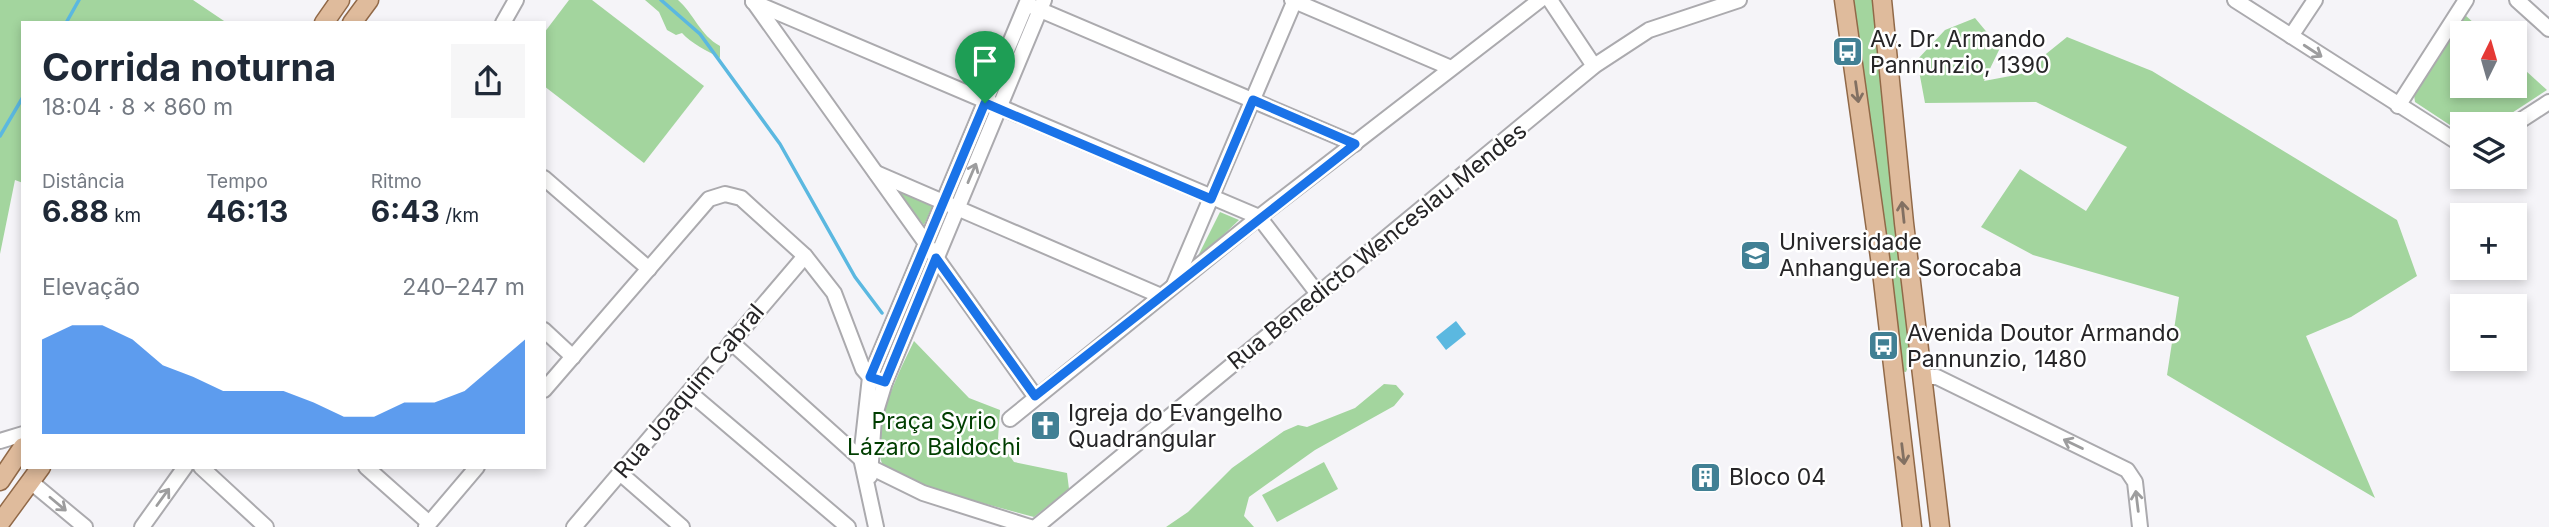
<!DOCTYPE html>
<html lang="pt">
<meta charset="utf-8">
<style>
body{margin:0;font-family:Inter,sans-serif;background:#f6f6f7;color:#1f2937;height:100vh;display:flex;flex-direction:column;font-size:26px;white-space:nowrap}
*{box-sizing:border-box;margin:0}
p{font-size:23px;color:#747a83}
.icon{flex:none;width:38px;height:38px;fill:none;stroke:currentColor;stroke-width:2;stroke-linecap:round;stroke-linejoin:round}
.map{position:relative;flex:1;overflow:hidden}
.panel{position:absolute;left:21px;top:21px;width:525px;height:448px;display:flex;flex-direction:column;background:#fff;border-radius:0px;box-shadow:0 4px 10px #0003}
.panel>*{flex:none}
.needle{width:46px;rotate:5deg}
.controls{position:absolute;left:2450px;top:21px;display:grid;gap:14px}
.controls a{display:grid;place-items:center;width:77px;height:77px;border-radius:0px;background:#fff;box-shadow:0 4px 10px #0003;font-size:35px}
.pin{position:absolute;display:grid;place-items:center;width:60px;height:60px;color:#fff;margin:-72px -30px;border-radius:50% 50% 50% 0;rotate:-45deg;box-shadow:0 0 7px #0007}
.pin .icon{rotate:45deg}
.round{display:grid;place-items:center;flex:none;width:74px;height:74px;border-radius:0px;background:#f6f6f7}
.summary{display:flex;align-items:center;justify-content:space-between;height:119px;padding:0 21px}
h1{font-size:38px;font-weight:700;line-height:52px}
.figures{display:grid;grid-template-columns:repeat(3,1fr);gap:10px;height:119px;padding:7px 21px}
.figures div{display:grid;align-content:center}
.figures b{font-size:30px;font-weight:700}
.figures small{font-size:19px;font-weight:400}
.figures p{font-size:19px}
.chart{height:196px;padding:14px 21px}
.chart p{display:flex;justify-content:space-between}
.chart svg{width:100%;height:126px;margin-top:7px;fill:#1a73e8;opacity:.7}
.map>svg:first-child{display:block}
.green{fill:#a3d59e}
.water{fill:#5bb8e0}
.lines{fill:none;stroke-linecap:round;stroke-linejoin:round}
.stream{stroke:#5bb8e0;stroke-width:3.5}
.minor-casing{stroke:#abaaae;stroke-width:18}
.major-casing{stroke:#916948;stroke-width:21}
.minor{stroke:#fff;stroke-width:14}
.major{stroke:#dfbb9c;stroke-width:18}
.oneway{stroke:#9d9d9e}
.oneway2{stroke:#827062}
.route-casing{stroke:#fff;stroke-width:14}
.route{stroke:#1a73e8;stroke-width:9}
.labels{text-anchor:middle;stroke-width:5;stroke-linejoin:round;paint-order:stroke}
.poi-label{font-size:23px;fill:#262527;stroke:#fff;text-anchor:start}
.street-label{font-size:23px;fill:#262527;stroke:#fff}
.park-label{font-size:23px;fill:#003e00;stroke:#fff}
</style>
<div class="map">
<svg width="2549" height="527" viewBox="0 0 2549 527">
<rect width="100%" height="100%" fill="#f5f4f8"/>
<g class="green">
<polygon points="0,0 193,0 227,23 23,23 23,183 15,180 0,254"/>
<polygon points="569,0 592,0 704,86 644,163 544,86 544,33"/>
<path d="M645,0H678C694,14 700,35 720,46V58C707,51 691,43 682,33L676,35L667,30L659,12Z"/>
<polygon points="1853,0 1872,0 1911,358 1906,372 1900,371"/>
<polygon points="2465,15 2485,33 2462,33 2462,86 2515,86 2515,61 2547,90 2495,124 2462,124 2462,133 2415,102 2414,95"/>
<polygon points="1975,18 2000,48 1984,81 2021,74 2067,37 2152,71 2397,220 2417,276 2351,317 2306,336 2375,498 2167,375 2179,297 2033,255 1981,227 2020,169 2086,211 2127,147 2036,102 1925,103 1917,60 1945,30"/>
<polygon points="897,189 933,205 924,225 896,190"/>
<polygon points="1220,212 1239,220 1195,262"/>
<path d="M914,341L969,398L1000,410L998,439L1014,462L1067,473L1069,489L1034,517L930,489L883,466C868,432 899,372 914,341Z"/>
<polygon points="1384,384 1396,385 1404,394 1394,406 1315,450 1249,497 1244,516 1254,527 1166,527 1188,512 1232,468 1284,431 1298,425 1307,427 1355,408"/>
<polygon points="1324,462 1338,489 1277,522 1262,495"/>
</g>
<polygon class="water" points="1456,321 1466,334 1446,350 1436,337"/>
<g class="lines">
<g class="stream">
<polyline points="661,0 700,34 780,144 855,277 882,313"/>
<polyline points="66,23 79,0"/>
<polyline points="0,136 23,97"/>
</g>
<defs>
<g id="minor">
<polyline points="1292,0 1451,68"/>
<polyline points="1550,0 1594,66"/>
<polyline points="2235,0 2462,145"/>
<polyline points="2517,0 2549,29"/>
<polyline points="753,1 1035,396"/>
<polyline points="753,2 1259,217 1318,294"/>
<polyline points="1031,6 1355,144"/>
<polyline points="503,23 516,0"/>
<polyline points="2291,36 2315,0"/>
<polyline points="2398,106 2466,0"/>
<polyline points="2515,124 2549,102"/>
<polyline points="876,173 1161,296"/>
<polyline points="544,178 649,269"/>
<polyline points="1174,285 1295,0"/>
<polyline points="544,330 573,357"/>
<polyline points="731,342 870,467 923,493 1030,527"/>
<polyline points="1922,377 1937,377 2127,470 2135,482 2140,527"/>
<polyline points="544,390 709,199 725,194 741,198 805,256 834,293 863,369 870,377 885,382"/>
<polyline points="689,392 848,527"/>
<polyline points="1010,419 1259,217 1540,0"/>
<polyline points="0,441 23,434"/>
<polyline points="201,467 266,527"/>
<polyline points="366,467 429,523"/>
<polyline points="620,473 682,527"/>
<polyline points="870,476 874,418 885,382 1044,0"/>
<polyline points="31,482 85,527"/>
<polyline points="142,527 185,467"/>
<polyline points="426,527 477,467"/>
<polyline points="574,527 805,256"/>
<polyline points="876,527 861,458 870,377 1028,0"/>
<polyline points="1036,527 1594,66 1649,30 1739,0"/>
</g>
<g id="major">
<polyline points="1844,0 1882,272 1912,527"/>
<polyline points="1882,0 1904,223 1940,527"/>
<polyline points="324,23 340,0"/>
<polyline points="352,23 369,0"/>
<polyline points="0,481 23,447"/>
<polyline points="0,523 41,467"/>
</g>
</defs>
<use href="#minor" class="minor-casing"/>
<use href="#major" class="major-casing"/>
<use href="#minor" class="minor"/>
<use href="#major" class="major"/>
</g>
<defs><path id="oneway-shaft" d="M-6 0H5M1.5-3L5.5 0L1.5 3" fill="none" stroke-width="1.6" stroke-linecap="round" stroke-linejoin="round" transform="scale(1.75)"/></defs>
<g class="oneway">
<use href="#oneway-shaft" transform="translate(2313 51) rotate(33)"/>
<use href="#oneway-shaft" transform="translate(972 173) rotate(-67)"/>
<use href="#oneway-shaft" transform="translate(2073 444) rotate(-154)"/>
<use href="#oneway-shaft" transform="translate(163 497) rotate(-54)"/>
<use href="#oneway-shaft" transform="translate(2137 501) rotate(-97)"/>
<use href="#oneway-shaft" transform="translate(58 504) rotate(40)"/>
</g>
<g class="oneway2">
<use href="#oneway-shaft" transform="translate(1857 92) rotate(82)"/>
<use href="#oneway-shaft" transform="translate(1903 212) rotate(-96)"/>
<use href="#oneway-shaft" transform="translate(1903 454) rotate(83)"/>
</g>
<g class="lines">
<defs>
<polygon id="route" points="1253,100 1355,144 1035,396 936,258 885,382 870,377 985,103 1211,199"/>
</defs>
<use href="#route" class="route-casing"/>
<use href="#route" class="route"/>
</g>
<defs>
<symbol id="bus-square" viewBox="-11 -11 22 22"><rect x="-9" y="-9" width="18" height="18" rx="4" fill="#418094" stroke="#fff"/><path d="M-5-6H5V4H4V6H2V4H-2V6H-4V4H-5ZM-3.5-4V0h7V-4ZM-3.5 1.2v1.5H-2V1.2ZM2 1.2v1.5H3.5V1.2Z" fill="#fff"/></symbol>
<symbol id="university-square" viewBox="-11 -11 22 22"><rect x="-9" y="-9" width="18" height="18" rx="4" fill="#418094" stroke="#fff"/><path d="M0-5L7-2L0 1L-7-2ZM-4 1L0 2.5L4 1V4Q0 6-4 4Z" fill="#fff"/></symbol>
<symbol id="church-square" viewBox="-11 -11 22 22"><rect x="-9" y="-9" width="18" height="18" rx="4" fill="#418094" stroke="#fff"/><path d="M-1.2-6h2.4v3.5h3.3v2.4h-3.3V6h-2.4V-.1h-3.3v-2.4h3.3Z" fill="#fff"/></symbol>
<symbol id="building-square" viewBox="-11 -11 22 22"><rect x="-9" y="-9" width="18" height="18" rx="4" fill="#418094" stroke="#fff"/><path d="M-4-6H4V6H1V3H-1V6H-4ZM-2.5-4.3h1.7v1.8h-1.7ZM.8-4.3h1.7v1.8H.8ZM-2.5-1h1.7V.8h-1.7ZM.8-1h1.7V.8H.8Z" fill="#fff"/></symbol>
</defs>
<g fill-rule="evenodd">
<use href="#bus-square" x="1830" y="34" width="35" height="35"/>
<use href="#university-square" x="1738" y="238" width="35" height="35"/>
<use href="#bus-square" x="1866" y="328" width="35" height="35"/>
<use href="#church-square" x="1028" y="408" width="35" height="35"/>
<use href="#building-square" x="1688" y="460" width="35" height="35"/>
</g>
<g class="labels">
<g class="poi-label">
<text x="1870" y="47">Av. Dr. Armando<tspan x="1870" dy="26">Pannunzio, 1390</tspan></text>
<text x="1779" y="250">Universidade<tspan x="1779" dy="26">Anhanguera Sorocaba</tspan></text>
<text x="1907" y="341">Avenida Doutor Armando<tspan x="1907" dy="26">Pannunzio, 1480</tspan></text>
<text x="1068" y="421">Igreja do Evangelho<tspan x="1068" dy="26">Quadrangular</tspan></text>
<text x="1729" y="485">Bloco 04</text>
</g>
<g class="street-label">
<text transform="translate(1377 246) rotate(-39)" y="8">Rua Benedicto Wenceslau Mendes</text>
<text transform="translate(689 391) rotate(-50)" y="8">Rua Joaquim Cabral</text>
</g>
<g class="park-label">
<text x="934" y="429">Praça Syrio<tspan x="934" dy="26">Lázaro Baldochi</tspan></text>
</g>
</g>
</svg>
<div class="controls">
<a><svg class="needle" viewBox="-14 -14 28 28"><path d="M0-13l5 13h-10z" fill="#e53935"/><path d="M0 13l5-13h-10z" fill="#747a83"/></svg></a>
<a><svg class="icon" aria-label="layers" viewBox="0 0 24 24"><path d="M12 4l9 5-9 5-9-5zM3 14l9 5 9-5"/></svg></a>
<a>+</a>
<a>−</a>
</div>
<div class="pin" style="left:985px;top:103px;background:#1e9e55"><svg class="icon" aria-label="arrive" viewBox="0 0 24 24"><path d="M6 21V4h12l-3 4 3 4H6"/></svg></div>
<section class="panel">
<div class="summary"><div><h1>Corrida noturna</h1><p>18:04 · 8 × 860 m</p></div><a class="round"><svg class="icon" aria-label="share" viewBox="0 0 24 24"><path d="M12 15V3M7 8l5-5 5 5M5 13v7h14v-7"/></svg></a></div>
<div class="figures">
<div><p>Distância</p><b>6.88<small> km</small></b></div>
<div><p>Tempo</p><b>46:13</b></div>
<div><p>Ritmo</p><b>6:43<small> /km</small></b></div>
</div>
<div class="chart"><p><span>Elevação</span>240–247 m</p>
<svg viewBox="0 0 160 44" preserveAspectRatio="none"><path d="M0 44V11L10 6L20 6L30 11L40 20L50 24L60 29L70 29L80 29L90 33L100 38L110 38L120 33L130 33L140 29L150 20L160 11V44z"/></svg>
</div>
</section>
</div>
